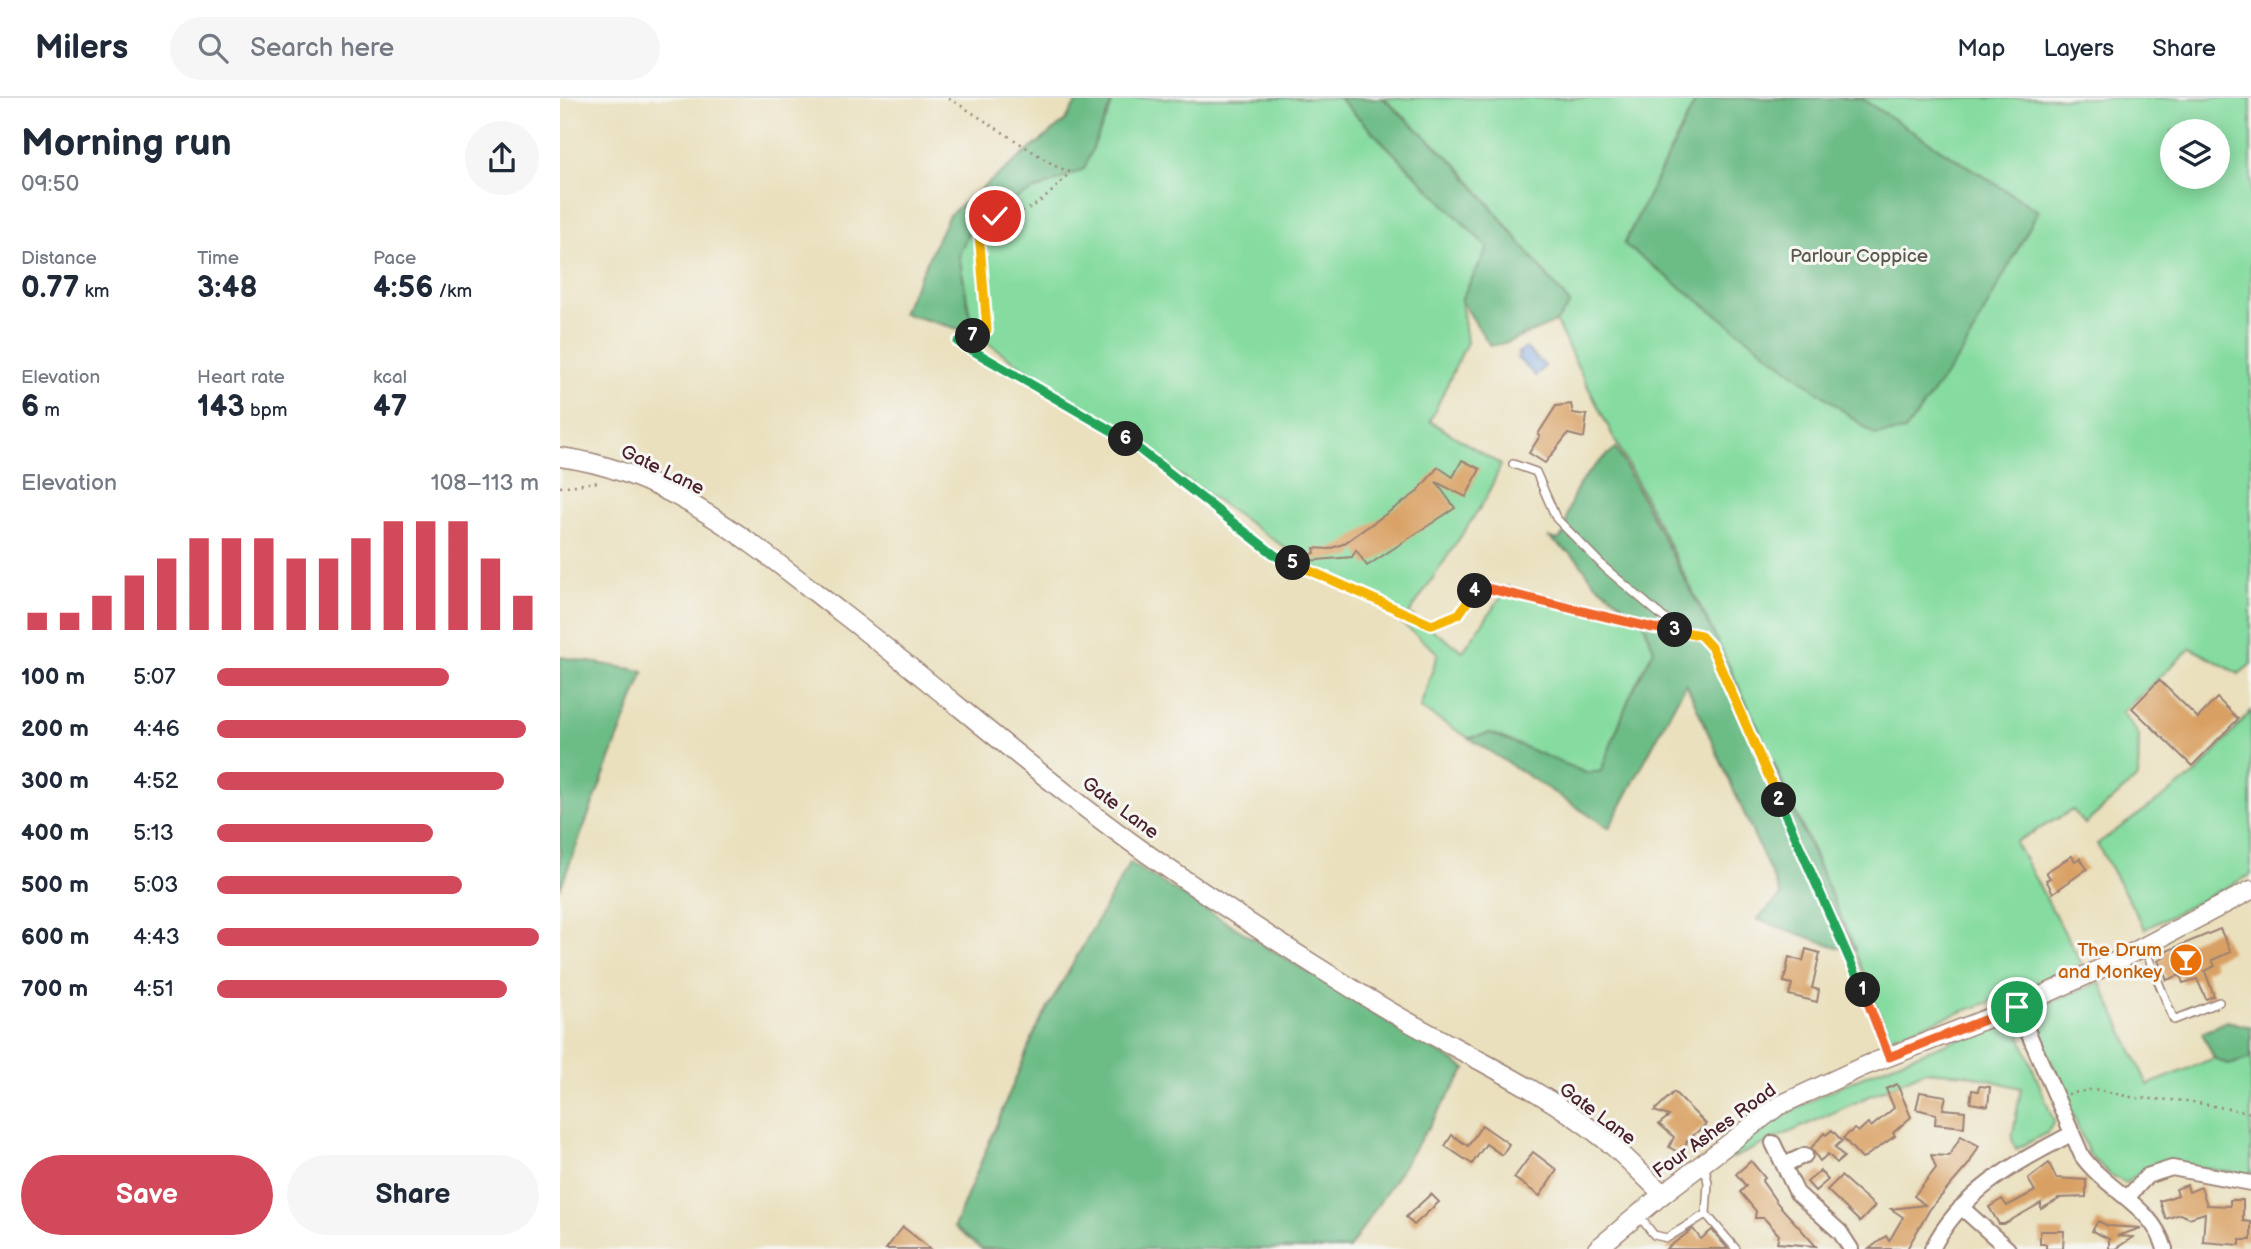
<!DOCTYPE html>
<meta charset="utf-8">
<style>
body{margin:0;font-family:"Balsamiq Sans",sans-serif;background:#f6f6f7;color:#1f2937;height:100vh;display:flex;flex-direction:column;font-size:26px;white-space:nowrap}
*{box-sizing:border-box;margin:0}
p{font-size:23px;color:#747a83}
.icon{flex:none;width:38px;height:38px;fill:none;stroke:currentColor;stroke-width:2;stroke-linecap:round;stroke-linejoin:round}
.map{position:relative;flex:1;overflow:hidden}
.details{display:flex;flex-direction:column;background:#fff;width:560px}
.details>*{flex:none}
.buttons{position:absolute;left:1600px;top:21px;display:grid;gap:14px}
.buttons a{display:grid;place-items:center;width:70px;height:70px;border-radius:50%;background:#fff;box-shadow:0 4px 18px #0003;font-size:35px}
.pin{position:absolute;display:grid;place-items:center;width:60px;height:60px;color:#fff;margin:-30px;border:4px solid #fff;border-radius:50%;box-shadow:0 2px 7px #0007}
.km{position:absolute;width:35px;height:35px;margin:-18px;border-radius:50%;background:#222;color:#fff;font-size:19px;line-height:35px;text-align:center}
.round{display:grid;place-items:center;flex:none;width:74px;height:74px;border-radius:37px;background:#f6f6f7}
.summary{display:flex;align-items:center;justify-content:space-between;height:119px;padding:0 21px}
h1{font-size:38px;font-weight:700;line-height:52px}
.stats{display:grid;grid-template-columns:repeat(3,1fr);gap:10px;height:119px;padding:7px 21px}
.stats div{display:grid;align-content:center}
.stats b{font-size:30px;font-weight:700}
.stats small{font-size:19px;font-weight:400}
.stats p{font-size:19px}
.chart{height:196px;padding:14px 21px}
.chart p{display:flex;justify-content:space-between}
.chart svg{width:100%;height:126px;margin-top:7px;stroke:#d1495b;stroke-width:6}
.primary-button{display:flex;gap:14px;margin-top:auto;padding:14px 21px}
.primary-button a{flex:1;height:80px;border-radius:42px;background:#d1495b;color:#fff;font-size:28px;font-weight:700;line-height:80px;text-align:center}
.primary-button a+a{background:#f6f6f7;color:#1f2937}
ul{padding:0 21px;list-style:none;font-size:23px}
li{display:grid;grid-template-columns:112px 84px 1fr;align-items:center;height:52px}
li i{height:18px;border-radius:9px;background:#d1495b}
header{display:flex;align-items:center;gap:42px;box-sizing:border-box;height:98px;padding:0 35px;background:#fff;border-bottom:2px solid #e0e1e3}
header strong{font-size:33px}
nav{display:flex;gap:38px;margin-inline-start:auto;font-size:24px}
.search{width:490px;height:63px;background:#f6f6f7;display:flex;align-items:center;gap:18px;box-sizing:border-box;padding:0 24px;border-radius:38px;color:#747a83;font-size:26px}
main{display:flex;flex:1;min-height:0}
.map>svg:first-child{display:block}
.green{fill:#86dca0;stroke:#687e66;stroke-width:2;fill-rule:evenodd}
.forest{fill:#6cbc86;stroke:#5b6e58;stroke-width:2}
.water{fill:#73a1dc;stroke:#5e6084;stroke-width:2}
.building{fill:#d9a063}
.lines{fill:none;stroke-linecap:round;stroke-linejoin:round}
.service-casing{stroke:#9a8074;stroke-width:10}
.minor-casing{stroke:#9a8074;stroke-width:18}
.tertiary-casing{stroke:#9a8074;stroke-width:21}
.path{stroke:#9a8074;stroke-width:2.5;stroke-dasharray:2 5;stroke-linecap:butt}
.service{stroke:#fff;stroke-width:7}
.minor{stroke:#fff;stroke-width:14}
.tertiary{stroke:#fff;stroke-width:18}
.split-1-casing{stroke:#fff;stroke-width:14}
.split-2-casing{stroke:#fff;stroke-width:14}
.split-3-casing{stroke:#fff;stroke-width:14}
.split-4-casing{stroke:#fff;stroke-width:14}
.split-5-casing{stroke:#fff;stroke-width:14}
.split-6-casing{stroke:#fff;stroke-width:14}
.split-7-casing{stroke:#fff;stroke-width:14}
.split-8-casing{stroke:#fff;stroke-width:14}
.split-1{stroke:#f0652b;stroke-width:9}
.split-2{stroke:#22a559;stroke-width:9}
.split-3{stroke:#f5b400;stroke-width:9}
.split-4{stroke:#f0652b;stroke-width:9}
.split-5{stroke:#f5b400;stroke-width:9}
.split-6{stroke:#22a559;stroke-width:9}
.split-7{stroke:#22a559;stroke-width:9}
.split-8{stroke:#f5b400;stroke-width:9}
.labels{text-anchor:middle;stroke-width:6;stroke-linejoin:round;paint-order:stroke}
.park-label{font-size:19px;fill:#5c584e;stroke:#f6f6f2}
.street-label{font-size:19px;fill:#4a1f2b;stroke:#f6f6f2}
.food-label{font-size:19px;fill:#c56008;stroke:#f6f6f2;text-anchor:end}
</style>
<header>
<strong>Milers</strong>
<div class="search"><svg class="icon" aria-label="search" viewBox="0 0 24 24"><circle cx="10" cy="10" r="6"/><path d="M15 15l6 6"/></svg>Search here</div>
<nav><a>Map</a><a>Layers</a><a>Share</a></nav>
</header>
<main>
<section class="details">
<div class="summary"><div><h1>Morning run</h1><p>09:50</p></div><a class="round"><svg class="icon" aria-label="share" viewBox="0 0 24 24"><path d="M12 15V3M7 8l5-5 5 5M5 13v7h14v-7"/></svg></a></div>
<div class="stats">
<div><p>Distance</p><b>0.77<small> km</small></b></div>
<div><p>Time</p><b>3:48</b></div>
<div><p>Pace</p><b>4:56<small> /km</small></b></div>
</div>
<div class="stats">
<div><p>Elevation</p><b>6<small> m</small></b></div>
<div><p>Heart rate</p><b>143<small> bpm</small></b></div>
<div><p>kcal</p><b>47</b></div>
</div>
<div class="chart"><p><span>Elevation</span>108–113 m</p>
<svg viewBox="0 0 160 44" preserveAspectRatio="none"><path d="M5 44V38M15 44V38M25 44V32M35 44V25M45 44V19M55 44V12M65 44V12M75 44V12M85 44V19M95 44V19M105 44V12M115 44V6M125 44V6M135 44V6M145 44V19M155 44V32"/></svg>
</div>
<ul>
<li><b>100 m</b>5:07<i style="width:72%"></i></li>
<li><b>200 m</b>4:46<i style="width:96%"></i></li>
<li><b>300 m</b>4:52<i style="width:89%"></i></li>
<li><b>400 m</b>5:13<i style="width:67%"></i></li>
<li><b>500 m</b>5:03<i style="width:76%"></i></li>
<li><b>600 m</b>4:43<i style="width:100%"></i></li>
<li><b>700 m</b>4:51<i style="width:90%"></i></li>
</ul>
<div class="primary-button"><a>Save</a><a>Share</a></div>
</section>
<div class="map">
<svg width="1691" height="1151" viewBox="0 0 1691 1151">
<rect width="100%" height="100%" fill="#f6f6f2"/>
<filter id="ink" filterUnits="userSpaceOnUse"><feTurbulence type="fractalNoise" baseFrequency=".0143" numOctaves="2"/><feDisplacementMap in="SourceGraphic" scale="14" xChannelSelector="R" yChannelSelector="G"/><feConvolveMatrix kernelMatrix="1 2 1 2 8 2 1 2 1" color-interpolation-filters="sRGB"/></filter>
<filter id="wash" filterUnits="userSpaceOnUse"><feTurbulence type="fractalNoise" baseFrequency=".00686" numOctaves="4" result="noise"/><feDisplacementMap in="SourceGraphic" scale="28" xChannelSelector="R" yChannelSelector="G"/><feGaussianBlur stdDeviation="1.57" result="paint"/><feColorMatrix in="noise" values="0 0 0 0 0 0 0 0 0 0 0 0 0 0 0 0 0 1.4 0 .05"/><feComposite in="paint" operator="in"/></filter>
<g filter="url(#wash)">
<rect width="100%" height="100%" fill="#eae0bd"/>
<g class="green">
<polygon points="554,0 779,0 928,150 901,202 907,244 870,323 941,367 925,402 849,516 903,553 948,489 1082,521 1094,552 1070,598 1041,673 1026,675 931,635 909,640 860,610 878,555 827,513 753,469 413,235 399,157 415,118 441,105 546,22"/>
<path d="M823,0H1137L1064,146L1478,113L1300,0H1691V566L1679,576L1631,550L1562,614L1579,637L1578,679L1525,726L1513,712L1455,744L1522,866L1430,904L1329,939C1278,809 1223,680 1163,555C1110,443 1049,335 996,224L1010,206L898,68ZM1612,33H1657V79H1612Z"/>
<polygon points="1691,613 1691,777 1585,831 1537,746 1638,674"/>
<polygon points="1540,884 1588,987 1654,960 1669,967 1691,960 1691,1077 1608,1065 1592,1067 1565,1085 1548,1075 1529,1056 1474,922 1489,905"/>
<path d="M1444,924L1457,930L1494,1024L1487,1035L1456,1051L1452,1041L1461,990L1406,976L1365,973L1173,1060L1172,1054C1254,989 1346,961 1444,924Z"/>
</g>
<g class="forest">
<polygon points="519,0 554,0 524,71 415,118 399,157 413,235 342,215 389,117 505,23"/>
<polygon points="779,0 823,0 898,68 1010,206 996,224 949,244 930,248 901,202 928,150"/>
<polygon points="1137,0 1300,0 1478,113 1404,252 1345,333 1315,337 1064,146"/>
<path d="M1056,350L1163,554L1295,851L1279,850L1197,821L1221,798L1126,585L1049,730L909,640L931,635L1026,675L1041,673L1070,598L1094,552L1082,521L1034,484L1017,461L988,439L998,442L1005,435C1009,391 1023,376 1056,350Z"/>
<polygon points="0,559 84,573 0,791"/>
<polygon points="570,765 906,971 789,1151 422,1151 394,1129 477,929"/>
<polygon points="1667,923 1691,929 1691,960 1669,967 1654,960 1642,935"/>
</g>
<polygon class="water" points="966,250 985,268 976,278 957,260 960,257 957,255"/>
<g id="blocks">
<g class="building">
<polygon points="1011,306 1013,315 1027,317 1024,340 1008,336 985,365 969,355 980,338 978,336 996,308"/>
<polygon points="902,362 920,371 906,399 876,384 895,410 807,468 796,452 792,459 746,463 745,459 755,455 754,450 769,451 783,446 856,395 878,369 893,379"/>
<polygon points="1599,582 1638,620 1657,600 1678,621 1632,668 1572,610"/>
<polygon points="1512,758 1515,763 1520,760 1527,771 1493,795 1486,782 1490,780 1486,774"/>
<polygon points="1660,831 1671,854 1652,862 1655,868 1645,873 1654,898 1646,901 1637,881 1623,885 1620,877 1607,882 1598,863 1605,859 1602,855"/>
<polygon points="1246,851 1260,855 1252,890 1259,892 1257,904 1229,897 1232,886 1224,884 1229,859 1243,863"/>
<polygon points="1337,986 1351,1019 1333,1035 1335,1038 1302,1061 1283,1040 1294,1031 1298,1034 1308,1025 1311,1029 1334,1010 1326,991"/>
<polygon points="1419,988 1430,989 1428,1008 1410,1005 1412,992 1418,993"/>
<polygon points="1114,994 1146,1026 1127,1043 1123,1057 1109,1049 1114,1039 1099,1026 1109,1018 1094,1013"/>
<polygon points="1360,994 1386,998 1383,1011 1405,1013 1404,1029 1375,1026 1376,1016 1356,1011"/>
<polygon points="922,1027 949,1046 942,1057 926,1046 912,1066 885,1048 892,1037 908,1048"/>
<polygon points="1272,1032 1282,1043 1275,1049 1284,1059 1277,1065 1268,1056 1260,1063 1251,1050 1264,1035 1266,1037"/>
<polygon points="1401,1038 1419,1048 1409,1066 1370,1111 1347,1151 1309,1151 1326,1138 1329,1143 1343,1119 1331,1111 1365,1107 1354,1098 1376,1070 1371,1057 1389,1058"/>
<polygon points="973,1054 997,1072 980,1098 954,1080"/>
<polygon points="1191,1063 1205,1080 1202,1083 1218,1106 1256,1148 1217,1145 1219,1137 1204,1120 1195,1120 1196,1113 1180,1094 1186,1088 1176,1076"/>
<polygon points="1489,1065 1496,1080 1526,1082 1526,1099 1497,1100 1499,1101 1481,1111 1481,1105 1444,1126 1439,1126 1429,1109 1442,1101 1447,1108 1475,1093 1468,1081"/>
<polygon points="1260,1073 1268,1082 1255,1093 1247,1084"/>
<polygon points="1281,1078 1315,1108 1300,1124 1267,1092"/>
<polygon points="1627,1087 1629,1094 1641,1089 1647,1107 1670,1108 1670,1102 1683,1102 1683,1123 1691,1124 1691,1142 1680,1142 1680,1147 1643,1144 1645,1115 1629,1120 1620,1116 1606,1121 1600,1103 1618,1097 1616,1091"/>
<polygon points="871,1096 879,1104 854,1127 846,1119"/>
<polygon points="1538,1123 1548,1128 1581,1130 1557,1138 1573,1139 1555,1151 1549,1151 1549,1141 1532,1133"/>
<polygon points="343,1129 371,1151 326,1151"/>
<polygon points="1133,1131 1141,1141 1152,1132 1168,1151 1106,1151"/>
<polygon points="1480,1133 1504,1133 1503,1151 1486,1151 1486,1146 1480,1146"/>
</g>
</g>
</g>
<g filter="url(#ink)">
<use href="#blocks" fill-opacity="0" stroke="#9a8074" stroke-width="2"/>
<g class="lines">
<defs>
<g id="service">
<polyline points="953,366 976,374 996,420 1045,470 1117,531"/>
<polyline points="918,488 1093,530 1140,537 1152,550 1286,848 1328,957"/>
<polyline points="1584,849 1614,922 1659,904"/>
<polyline points="1145,1068 1148,1085 1146,1116 1176,1151"/>
<polyline points="1079,1118 1094,1137 1107,1140 1146,1116"/>
</g>
<g id="minor">
<path d="M1457,909L1522,1058C1547,1093 1593,1108 1605,1151"/>
<polyline points="1213,1045 1237,1095 1280,1134 1291,1151"/>
<polyline points="1224,1067 1245,1057"/>
<polyline points="1567,1100 1587,1078 1612,1070 1691,1085"/>
<polyline points="1401,1109 1448,1151"/>
<path d="M1372,1151C1401,1093 1456,1065 1511,1036"/>
</g>
<g id="tertiary">
<path d="M0,359C111,373 197,450 283,516C396,603 503,700 622,780C690,826 760,872 831,914C901,955 980,989 1044,1041C1065,1057 1083,1078 1103,1096"/>
<polyline points="1037,1151 1103,1096 1218,1008 1302,969 1457,909 1553,865 1691,792"/>
</g>
</defs>
<use href="#service" class="service-casing"/>
<use href="#minor" class="minor-casing"/>
<use href="#tertiary" class="tertiary-casing"/>
<g class="path">
<path d="M389,0L497,69L510,74C489,98 469,119 435,118L419,134L427,232L398,244L577,348L716,458L872,527L899,516L913,495"/>
<polyline points="0,389 38,384"/>
<polyline points="1508,996 1534,991 1575,1000 1627,1003 1691,1015"/>
</g>
<use href="#service" class="service"/>
<use href="#minor" class="minor"/>
<use href="#tertiary" class="tertiary"/>
</g>
</g>
<g class="lines" filter="url(#ink)">
<defs>
<polyline id="split-1" points="1303,892 1329,959 1457,909"/>
<polyline id="split-2" points="1219,702 1303,892"/>
<polyline id="split-3" points="1115,532 1140,537 1152,550 1219,702"/>
<polyline id="split-4" points="915,493 918,488 1093,530 1115,532"/>
<polyline id="split-5" points="733,465 872,527 899,516 915,493"/>
<polyline id="split-6" points="566,341 716,458 733,465"/>
<polyline id="split-7" points="413,238 398,244 566,341"/>
<polyline id="split-8" points="413,238 427,232 419,134 435,118"/>
</defs>
<use href="#split-1" class="split-1-casing"/>
<use href="#split-2" class="split-2-casing"/>
<use href="#split-3" class="split-3-casing"/>
<use href="#split-4" class="split-4-casing"/>
<use href="#split-5" class="split-5-casing"/>
<use href="#split-6" class="split-6-casing"/>
<use href="#split-7" class="split-7-casing"/>
<use href="#split-8" class="split-8-casing"/>
<use href="#split-1" class="split-1"/>
<use href="#split-2" class="split-2"/>
<use href="#split-3" class="split-3"/>
<use href="#split-4" class="split-4"/>
<use href="#split-5" class="split-5"/>
<use href="#split-6" class="split-6"/>
<use href="#split-7" class="split-7"/>
<use href="#split-8" class="split-8"/>
</g>
<defs>
<symbol id="bar-disc" viewBox="-11 -11 22 22"><circle r="9.5" fill="#e8710a" stroke="#f6f6f2"/><path d="M-6-5H6L.8 .8V4.5H3.5V6h-7V4.5H-.8V.8Z" fill="#fff"/></symbol>
</defs>
<g fill-rule="evenodd">
<use href="#bar-disc" x="1607" y="843" width="38" height="38"/>
</g>
<g class="labels">
<g class="park-label">
<text x="1299" y="164">Parlour Coppice</text>
</g>
<g class="street-label">
<text transform="translate(103 371) rotate(26)" y="7">Gate Lane</text>
<text transform="translate(561 709) rotate(37)" y="7">Gate Lane</text>
<text transform="translate(1038 1015) rotate(37)" y="7">Gate Lane</text>
<text transform="translate(1154 1032) rotate(-36)" y="7">Four Ashes Road</text>
</g>
<g class="food-label">
<text x="1602" y="858">The Drum<tspan x="1602" dy="22">and Monkey</tspan></text>
</g>
</g>
</svg>
<div class="buttons">
<a><svg class="icon" aria-label="layers" viewBox="0 0 24 24"><path d="M12 4l9 5-9 5-9-5zM3 14l9 5 9-5"/></svg></a>
</div>
<div class="pin" style="left:1457px;top:909px;background:#1e9e55"><svg class="icon" aria-label="arrive" viewBox="0 0 24 24"><path d="M6 21V4h12l-3 4 3 4H6"/></svg></div>
<div class="pin" style="left:435px;top:118px;background:#d93025"><svg class="icon" aria-label="check" viewBox="0 0 24 24"><path d="M5 12l5 5 9-10"/></svg></div>
<b class="km" style="left:1303px;top:892px">1</b>
<b class="km" style="left:1219px;top:702px">2</b>
<b class="km" style="left:1115px;top:532px">3</b>
<b class="km" style="left:915px;top:493px">4</b>
<b class="km" style="left:733px;top:465px">5</b>
<b class="km" style="left:566px;top:341px">6</b>
<b class="km" style="left:413px;top:238px">7</b>
</div>
</main>
